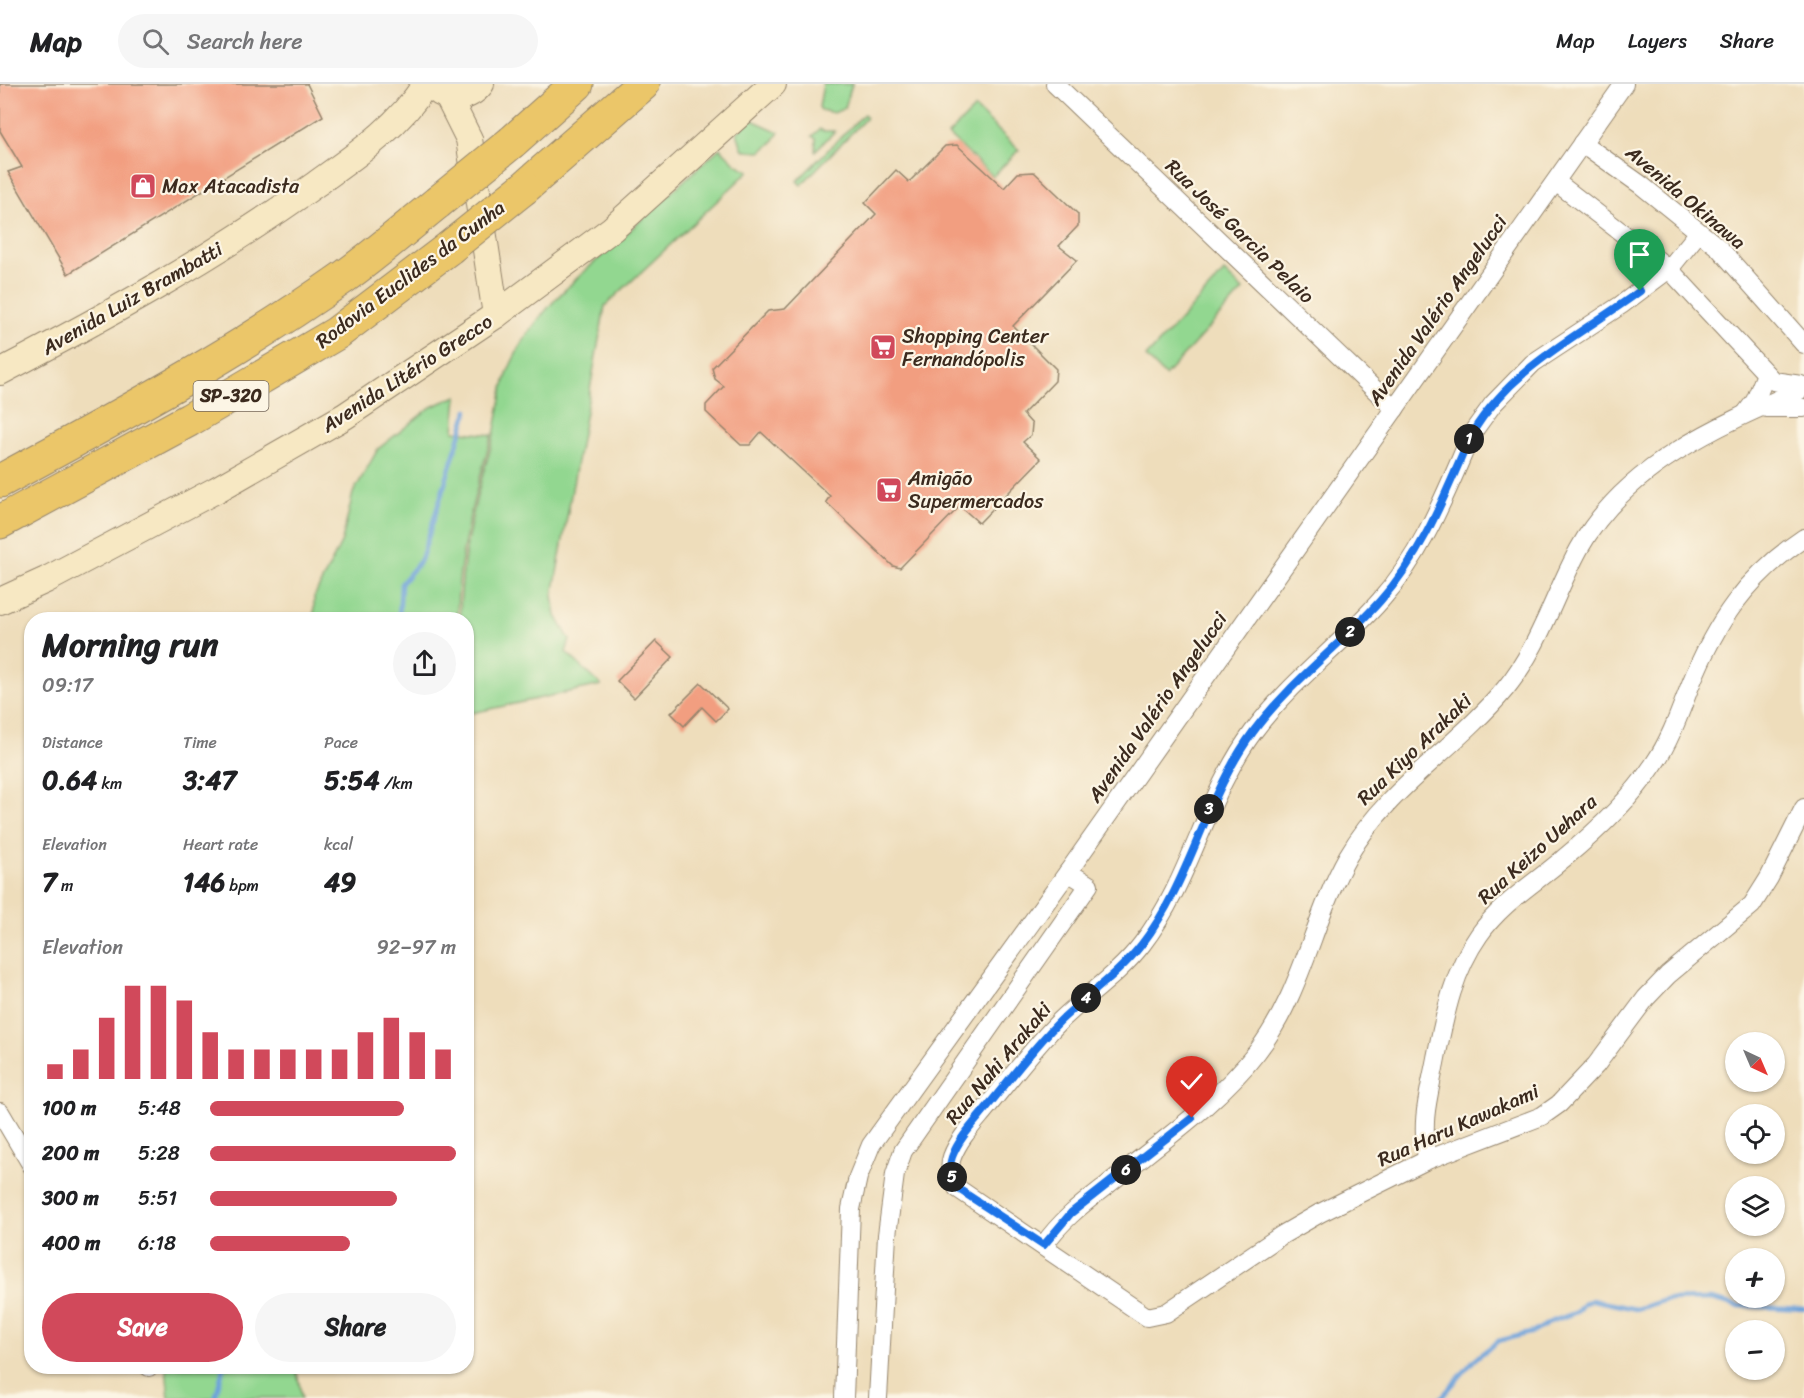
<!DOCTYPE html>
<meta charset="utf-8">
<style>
body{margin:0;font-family:Sriracha,sans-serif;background:#f6f6f6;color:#202124;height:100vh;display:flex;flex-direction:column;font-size:22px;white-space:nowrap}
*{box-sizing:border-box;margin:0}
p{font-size:20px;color:#757577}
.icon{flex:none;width:33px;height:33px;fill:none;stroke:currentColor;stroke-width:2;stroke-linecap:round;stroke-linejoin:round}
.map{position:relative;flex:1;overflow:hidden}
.panel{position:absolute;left:24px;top:528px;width:450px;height:762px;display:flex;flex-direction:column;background:#fff;border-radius:24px;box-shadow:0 2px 4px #0004}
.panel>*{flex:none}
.needle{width:39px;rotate:136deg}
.fabs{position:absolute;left:1725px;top:948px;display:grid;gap:12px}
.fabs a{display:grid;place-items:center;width:60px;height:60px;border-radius:50%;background:#fff;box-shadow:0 2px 4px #0004;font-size:30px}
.pin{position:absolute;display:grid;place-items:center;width:51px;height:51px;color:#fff;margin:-62px -26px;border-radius:50% 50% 50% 0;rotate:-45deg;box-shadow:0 0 6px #0007}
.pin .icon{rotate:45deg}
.km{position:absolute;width:30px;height:30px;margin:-15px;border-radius:50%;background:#222;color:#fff;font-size:16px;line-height:30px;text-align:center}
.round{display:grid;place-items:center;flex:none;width:63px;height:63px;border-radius:32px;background:#f6f6f6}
.head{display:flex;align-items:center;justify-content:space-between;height:102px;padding:0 18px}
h1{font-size:33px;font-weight:700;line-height:45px}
.stats{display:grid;grid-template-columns:repeat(3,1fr);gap:9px;height:102px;padding:6px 18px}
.stats div{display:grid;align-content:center}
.stats b{font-size:26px;font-weight:700}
.stats small{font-size:16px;font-weight:400}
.stats p{font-size:16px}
.chart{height:168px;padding:12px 18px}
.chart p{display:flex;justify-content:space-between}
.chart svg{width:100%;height:108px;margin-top:6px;stroke:#d1495b;stroke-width:6}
.button{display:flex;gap:12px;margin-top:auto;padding:12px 18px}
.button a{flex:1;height:69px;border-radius:36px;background:#d1495b;color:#fff;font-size:24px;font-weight:700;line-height:69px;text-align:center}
.button a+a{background:#f6f6f6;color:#202124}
ul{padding:0 18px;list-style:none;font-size:20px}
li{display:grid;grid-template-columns:96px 72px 1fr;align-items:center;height:45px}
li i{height:15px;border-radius:8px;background:#d1495b}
header{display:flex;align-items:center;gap:36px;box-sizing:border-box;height:84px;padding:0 30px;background:#fff;border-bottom:2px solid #e0e0e0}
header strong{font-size:28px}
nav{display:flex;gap:33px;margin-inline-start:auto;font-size:21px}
.search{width:420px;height:54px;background:#f6f6f6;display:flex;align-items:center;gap:15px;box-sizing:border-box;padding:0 21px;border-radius:33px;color:#757577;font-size:22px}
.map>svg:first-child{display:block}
.green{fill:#92d790;stroke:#668057;stroke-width:1.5}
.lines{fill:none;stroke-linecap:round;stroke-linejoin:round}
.stream{stroke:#6da2da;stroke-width:4.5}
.building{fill:#f29e80}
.street-casing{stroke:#94846c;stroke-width:20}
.secondary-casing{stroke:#94846c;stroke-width:28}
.highway-casing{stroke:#94846c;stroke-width:35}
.street{stroke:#fff;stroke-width:18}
.secondary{stroke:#f7e8c3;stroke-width:26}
.highway{stroke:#ebc669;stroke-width:33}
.highway-bridge-casing{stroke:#94846c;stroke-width:35;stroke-linecap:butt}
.highway-bridge{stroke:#ebc669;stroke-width:33}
.route-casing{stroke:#fff;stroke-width:12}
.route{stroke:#1a73e8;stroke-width:8}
.labels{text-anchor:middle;stroke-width:4.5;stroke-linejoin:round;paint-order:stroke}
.shield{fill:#fcf5e5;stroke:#75675a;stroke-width:1.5}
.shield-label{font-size:18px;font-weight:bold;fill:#3b2a1e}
.poi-label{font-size:20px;fill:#3b2a1e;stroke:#fcf5e5;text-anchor:start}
.street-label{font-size:20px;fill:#3b2a1e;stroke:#fcf5e5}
</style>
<header>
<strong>Map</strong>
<div class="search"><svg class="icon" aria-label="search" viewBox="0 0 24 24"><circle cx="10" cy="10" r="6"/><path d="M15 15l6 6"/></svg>Search here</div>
<nav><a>Map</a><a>Layers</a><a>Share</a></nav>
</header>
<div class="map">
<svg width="1804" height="1314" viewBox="0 0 1804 1314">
<rect width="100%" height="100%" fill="#fcf5e5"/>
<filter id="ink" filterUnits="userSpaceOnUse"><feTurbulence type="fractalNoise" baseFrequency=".0167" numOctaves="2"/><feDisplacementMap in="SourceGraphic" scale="12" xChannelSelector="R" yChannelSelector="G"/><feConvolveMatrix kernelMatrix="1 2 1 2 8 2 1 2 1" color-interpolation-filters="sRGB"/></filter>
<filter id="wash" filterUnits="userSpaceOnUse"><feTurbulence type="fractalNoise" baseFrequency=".008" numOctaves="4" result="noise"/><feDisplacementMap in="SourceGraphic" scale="24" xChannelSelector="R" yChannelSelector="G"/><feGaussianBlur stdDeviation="1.35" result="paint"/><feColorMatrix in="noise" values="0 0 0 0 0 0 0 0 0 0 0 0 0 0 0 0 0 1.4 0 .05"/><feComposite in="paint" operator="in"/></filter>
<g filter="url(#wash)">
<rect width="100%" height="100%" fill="#edb"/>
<g class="green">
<polygon points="823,0 852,0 845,24 834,29 821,26 819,23"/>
<polygon points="975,24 1019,66 993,92 948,51"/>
<polygon points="864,30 867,33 801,101 797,97"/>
<polygon points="750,35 779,48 772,59 761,68 746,67 742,64 737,49"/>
<polygon points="820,45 823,47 835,47 815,67 816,55 812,52"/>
<path d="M720,64L736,80L749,87L605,222L553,511L556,532L570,556L566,568L601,601L472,629L467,602L466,536H460C460,477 473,422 490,366C499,337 499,306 512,278C534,229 577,194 616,159C651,127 685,95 720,64Z"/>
<polygon points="1224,188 1243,206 1165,292 1146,273"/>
<path d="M457,312L454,347L492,351C474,412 457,472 457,535H314V513L342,457L353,409L378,365L431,323Z"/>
<polygon points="166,1283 296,1283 302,1314 169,1314"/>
</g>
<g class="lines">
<g class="stream">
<polyline points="399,536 401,500 421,476 468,326"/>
<polyline points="215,1314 224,1282"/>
<polyline points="1441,1314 1475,1275 1498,1257 1534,1248 1550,1238 1577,1228 1583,1220 1592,1216 1636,1225 1666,1216 1711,1215 1738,1222 1804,1225"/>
</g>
</g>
<g id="blocks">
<g class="building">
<polygon points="0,0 307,0 323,32 68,190 8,88 22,83 0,47"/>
<polygon points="957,61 1004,104 1018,89 1034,88 1078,130 1078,142 1059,162 1077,176 1013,242 1056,285 1055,297 1023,330 1032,340 1031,351 1023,358 1041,375 979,439 960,422 900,484 893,482 826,418 830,412 761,348 750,361 741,361 706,328 706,321 724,302 715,295 712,284 768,227 785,225 876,130 865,119 896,86 909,98 945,62"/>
<polygon points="656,557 673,573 634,614 617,597"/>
<polygon points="701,599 728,625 716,637 702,623 684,642 671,629"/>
</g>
</g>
</g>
<g filter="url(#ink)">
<use href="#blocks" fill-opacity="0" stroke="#94846c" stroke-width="1.5"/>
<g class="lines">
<defs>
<g id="street">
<polyline points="1055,0 1395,325"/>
<polyline points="1582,59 1641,101 1719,164 1804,260"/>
<polyline points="1556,98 1669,185 1773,297 1801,301"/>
<path d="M1699,148L1669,185L1621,221L1533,279L1493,320L1472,349C1446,408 1424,468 1380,517C1340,562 1289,599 1253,648C1205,713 1191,797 1142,860C1119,890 1087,911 1060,937C1033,964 1011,994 987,1023C975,1038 959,1054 952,1073C948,1084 953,1094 957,1104L1147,1233L1166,1229L1282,1151L1320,1129L1427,1076L1542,1032L1559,1020L1596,981L1646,914L1668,891L1752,821L1769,794L1804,724"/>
<polyline points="1766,324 1804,324"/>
<polyline points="1746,329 1755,317 1766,290"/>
<polyline points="0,1028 32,1082"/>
<path d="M1427,1076C1421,1032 1428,1016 1436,974C1445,930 1453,888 1479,851C1502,818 1534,800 1563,775C1596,748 1630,716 1654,680C1670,657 1680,628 1690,602C1715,539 1747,492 1804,454"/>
<path d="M1044,1161C1061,1136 1084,1119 1107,1101C1159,1059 1216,1021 1257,968C1303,908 1312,836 1348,772C1387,704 1456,664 1505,605C1539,564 1554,511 1579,465C1625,382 1717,342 1800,306"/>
<polyline points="149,1282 149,1283"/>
<polyline points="844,1314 851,1125 858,1093 871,1061 1068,788 1624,0"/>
<polyline points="878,1314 887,1151 895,1090 903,1067 1089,801 1068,788"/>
</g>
<g id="secondary">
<path d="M435,5C450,18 469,15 481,0"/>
<polyline points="448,13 469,55 496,231"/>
<path d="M0,288C109,231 216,172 316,100C359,69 396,45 426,0"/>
<polyline points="0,517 46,496 216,406 345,332 496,231 612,145 773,0"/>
</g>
<g id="highway">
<polyline points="512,58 577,0"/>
<polyline points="524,104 643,0"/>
<path d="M0,397C117,334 235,270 344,193C376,170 406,144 437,119"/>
<polyline points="0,438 189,336 337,249 449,164"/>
</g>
</defs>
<use href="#street" class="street-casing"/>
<use href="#secondary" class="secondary-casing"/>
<use href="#highway" class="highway-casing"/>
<use href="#street" class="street"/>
<use href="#secondary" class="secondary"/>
<use href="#highway" class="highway"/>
<defs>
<g id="highway-bridge">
<polyline points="437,119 512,58"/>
<polyline points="449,164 524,104"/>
</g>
</defs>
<use href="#highway-bridge" class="highway-bridge-casing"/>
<use href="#highway-bridge" class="highway-bridge"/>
</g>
</g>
<g class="lines" filter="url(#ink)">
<defs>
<path id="route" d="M1192,1034L1071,1129L1044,1161L957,1104C953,1094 948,1084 952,1073C959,1054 975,1038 987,1023C1011,994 1033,964 1060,937C1087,911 1119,890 1142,860C1191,797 1205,713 1253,648C1289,599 1340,562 1380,517C1424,468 1446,408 1472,349C1514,281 1579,252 1640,207"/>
</defs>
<use href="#route" class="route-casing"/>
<use href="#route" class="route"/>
</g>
<defs>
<symbol id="shop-square" viewBox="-11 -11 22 22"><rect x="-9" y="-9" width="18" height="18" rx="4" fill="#d1495b" stroke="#fcf5e5"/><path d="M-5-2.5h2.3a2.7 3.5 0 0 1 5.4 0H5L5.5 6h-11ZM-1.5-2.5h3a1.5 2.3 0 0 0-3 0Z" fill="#fff"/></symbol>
<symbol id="supermarket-square" viewBox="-11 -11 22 22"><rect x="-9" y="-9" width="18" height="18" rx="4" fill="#d1495b" stroke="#fcf5e5"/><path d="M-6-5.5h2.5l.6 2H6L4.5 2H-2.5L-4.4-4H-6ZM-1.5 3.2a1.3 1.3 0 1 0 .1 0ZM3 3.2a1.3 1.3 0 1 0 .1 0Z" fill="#fff"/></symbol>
</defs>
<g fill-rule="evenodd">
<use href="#shop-square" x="128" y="87" width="30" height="30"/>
<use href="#supermarket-square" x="868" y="248" width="30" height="30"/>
<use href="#supermarket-square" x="874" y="391" width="30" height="30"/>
</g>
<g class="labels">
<rect class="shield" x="193.5" y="297" width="75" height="30" rx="4.5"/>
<g class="shield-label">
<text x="231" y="318">SP-320</text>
</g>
<g class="poi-label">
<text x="162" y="109">Max Atacadista</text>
<text x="902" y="259">Shopping Center<tspan x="902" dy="23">Fernandópolis</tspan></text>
<text x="908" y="401">Amigão<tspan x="908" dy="23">Supermercados</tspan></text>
</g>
<g class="street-label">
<text transform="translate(1686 113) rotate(40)" y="7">Avenida Okinawa</text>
<text transform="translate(1240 147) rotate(44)" y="7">Rua José Garcia Pelaio</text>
<text transform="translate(410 190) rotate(-37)" y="7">Rodovia Euclides da Cunha</text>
<text transform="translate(132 214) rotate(-30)" y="7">Avenida Luiz Brambatti</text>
<text transform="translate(1437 226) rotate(-55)" y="7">Avenida Valério Angelucci</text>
<text transform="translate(407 289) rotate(-33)" y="7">Avenida Litério Grecco</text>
<text transform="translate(1157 623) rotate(-55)" y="7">Avenida Valério Angelucci</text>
<text transform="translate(1414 665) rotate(-44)" y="7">Rua Kiyo Arakaki</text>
<text transform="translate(1537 765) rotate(-42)" y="7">Rua Keizo Uehara</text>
<text transform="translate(998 979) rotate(-50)" y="7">Rua Nahi Arakaki</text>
<text transform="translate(1458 1041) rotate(-24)" y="7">Rua Haru Kawakami</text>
</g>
</g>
</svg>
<div class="fabs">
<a><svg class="needle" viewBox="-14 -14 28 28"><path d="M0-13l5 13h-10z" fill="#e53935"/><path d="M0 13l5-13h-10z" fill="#757577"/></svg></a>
<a><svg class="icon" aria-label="locate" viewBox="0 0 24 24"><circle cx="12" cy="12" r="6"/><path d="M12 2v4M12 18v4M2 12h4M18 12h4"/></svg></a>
<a><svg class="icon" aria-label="layers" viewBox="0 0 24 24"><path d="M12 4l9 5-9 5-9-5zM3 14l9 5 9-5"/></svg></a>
<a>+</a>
<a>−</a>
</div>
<div class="pin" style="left:1640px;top:207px;background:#1e9e55"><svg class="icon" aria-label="arrive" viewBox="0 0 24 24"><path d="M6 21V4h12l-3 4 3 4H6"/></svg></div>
<div class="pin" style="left:1192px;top:1034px;background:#d93025"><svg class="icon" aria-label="check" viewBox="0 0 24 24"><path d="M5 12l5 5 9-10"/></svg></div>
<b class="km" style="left:1469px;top:355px">1</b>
<b class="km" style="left:1350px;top:548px">2</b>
<b class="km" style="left:1209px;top:725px">3</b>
<b class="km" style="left:1086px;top:914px">4</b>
<b class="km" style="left:952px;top:1093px">5</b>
<b class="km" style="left:1126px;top:1086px">6</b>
<section class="panel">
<div class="head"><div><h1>Morning run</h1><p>09:17</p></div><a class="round"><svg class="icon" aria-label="share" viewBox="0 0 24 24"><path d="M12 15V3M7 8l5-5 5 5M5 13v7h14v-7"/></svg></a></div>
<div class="stats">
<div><p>Distance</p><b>0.64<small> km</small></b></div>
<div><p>Time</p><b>3:47</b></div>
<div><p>Pace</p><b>5:54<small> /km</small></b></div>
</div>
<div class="stats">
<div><p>Elevation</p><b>7<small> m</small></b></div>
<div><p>Heart rate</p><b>146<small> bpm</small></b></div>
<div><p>kcal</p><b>49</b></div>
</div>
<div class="chart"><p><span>Elevation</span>92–97 m</p>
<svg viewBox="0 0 160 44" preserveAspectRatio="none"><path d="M5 44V38M15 44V32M25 44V19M35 44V6M45 44V6M55 44V12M65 44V25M75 44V32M85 44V32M95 44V32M105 44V32M115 44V32M125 44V25M135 44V19M145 44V25M155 44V32"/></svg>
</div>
<ul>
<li><b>100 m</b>5:48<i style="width:79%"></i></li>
<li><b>200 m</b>5:28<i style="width:100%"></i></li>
<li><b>300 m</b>5:51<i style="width:76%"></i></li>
<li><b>400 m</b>6:18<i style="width:57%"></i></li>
</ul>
<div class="button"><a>Save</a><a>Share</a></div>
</section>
</div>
